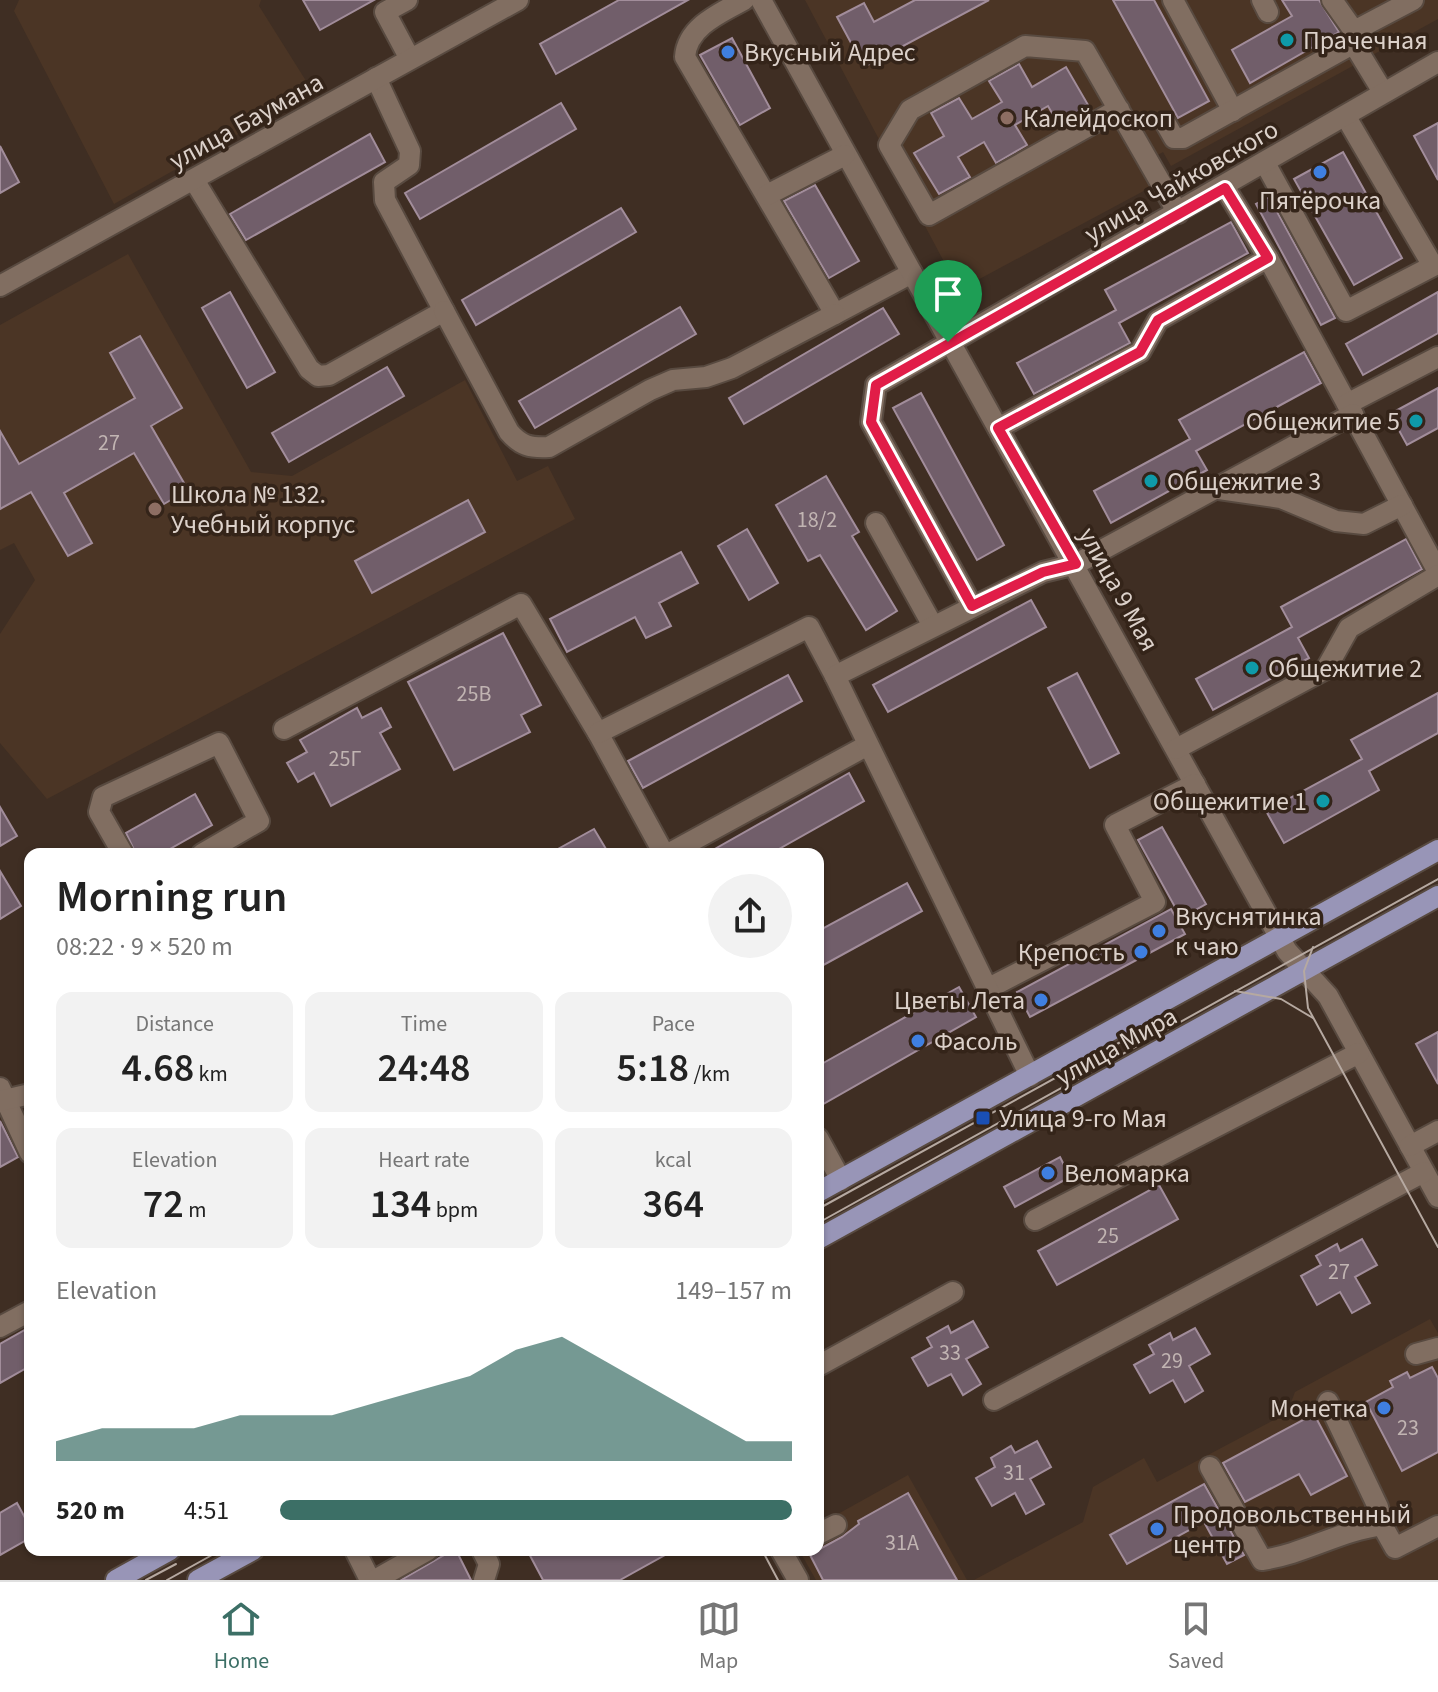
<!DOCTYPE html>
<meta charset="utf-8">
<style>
body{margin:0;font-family:"Source Sans 3",sans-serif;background:#f2f2f2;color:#222;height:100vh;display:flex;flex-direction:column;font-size:30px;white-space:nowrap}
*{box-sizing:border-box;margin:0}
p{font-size:26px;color:#767676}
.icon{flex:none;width:44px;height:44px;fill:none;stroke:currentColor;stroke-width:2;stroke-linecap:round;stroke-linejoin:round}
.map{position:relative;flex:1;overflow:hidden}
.panel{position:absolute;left:24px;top:848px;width:800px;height:708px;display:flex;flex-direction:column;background:#fff;border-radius:16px;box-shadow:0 2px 6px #0004}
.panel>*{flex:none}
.pin{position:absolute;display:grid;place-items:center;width:68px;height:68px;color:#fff;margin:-82px -34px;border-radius:50% 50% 50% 0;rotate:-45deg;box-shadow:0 0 8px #0007}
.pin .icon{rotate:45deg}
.round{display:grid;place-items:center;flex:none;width:84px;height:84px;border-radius:42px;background:#f2f2f2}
.overview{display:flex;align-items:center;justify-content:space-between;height:136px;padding:0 32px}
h1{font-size:44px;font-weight:600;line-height:60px}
.figures{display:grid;grid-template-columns:repeat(3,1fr);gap:12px;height:136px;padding:8px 32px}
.figures div{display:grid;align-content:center;border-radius:16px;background:#f2f2f2;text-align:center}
.figures b{font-size:40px;font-weight:600}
.figures small{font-size:22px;font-weight:400}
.figures p{font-size:22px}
.chart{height:224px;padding:16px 32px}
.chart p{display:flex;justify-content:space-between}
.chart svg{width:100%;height:144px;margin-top:8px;fill:#3c6f66;opacity:.7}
ul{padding:0 32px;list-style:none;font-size:26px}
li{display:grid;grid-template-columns:128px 96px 1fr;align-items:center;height:60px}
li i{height:20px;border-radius:10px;background:#3c6f66}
.tab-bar{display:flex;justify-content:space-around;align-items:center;height:112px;border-top:2px solid #e0e0e0;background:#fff;font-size:22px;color:#767676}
.tab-bar a{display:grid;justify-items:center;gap:4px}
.tab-bar .active{color:#3c6f66}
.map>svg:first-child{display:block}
.built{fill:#4b3525}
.building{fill:#715e6a;stroke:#a28d9b;stroke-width:2}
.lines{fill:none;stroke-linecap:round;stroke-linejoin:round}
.minor-casing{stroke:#584a40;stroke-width:24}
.major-casing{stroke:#584a40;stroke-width:24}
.minor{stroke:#816e61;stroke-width:20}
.major{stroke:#9895b7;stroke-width:20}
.tram{stroke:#b6a9a1;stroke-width:2}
.route-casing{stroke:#fff;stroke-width:16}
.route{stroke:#e11d48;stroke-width:10}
.culture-dot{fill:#0f9aa8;stroke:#342419;stroke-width:3}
.shop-dot{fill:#3f7fe0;stroke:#342419;stroke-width:3}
.education-dot{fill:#8d6e63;stroke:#342419;stroke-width:3}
.transit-dot{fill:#1a4fb4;stroke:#342419;stroke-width:3}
.labels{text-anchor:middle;stroke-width:7;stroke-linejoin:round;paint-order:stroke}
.number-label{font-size:22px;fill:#c1b4b2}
.poi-label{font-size:26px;fill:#dcd1ca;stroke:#342419;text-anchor:start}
.street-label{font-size:26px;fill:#dcd1ca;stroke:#342419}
</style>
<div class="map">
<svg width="1438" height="1580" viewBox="0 0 1438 1580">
<rect width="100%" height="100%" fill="#3f2e23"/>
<g class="built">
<polygon points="19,0 261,0 259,6 313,92 114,204 14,11"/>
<polygon points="805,0 1438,0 1438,19 1171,166 1163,152 1142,164 1153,186 959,290"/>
<polygon points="128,254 251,472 292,476 465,380 517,481 548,466 575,519 47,799 0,743 0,634 35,580 14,543 0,550 0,325"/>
<polygon points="1430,1319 1438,1333 1438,1580 974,1580 1083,1522 1093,1487 1144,1458 1157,1482 1287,1413 1295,1392"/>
<polygon points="908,1475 967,1580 816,1580 799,1550 818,1550 818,1525"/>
</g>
<g class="building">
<polygon points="303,0 374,0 320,30"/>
<polygon points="619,0 688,0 556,74 540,44"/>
<polygon points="915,0 989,0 864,67 837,17 864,3 874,22"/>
<polygon points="1113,0 1154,0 1209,101 1178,118"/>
<polygon points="1282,0 1319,0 1339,32 1250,83 1232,50 1292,16"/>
<polygon points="732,38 770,108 740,125 700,55"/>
<polygon points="1019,64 1032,87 1066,67 1091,110 1060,127 1048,106 1015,125 1027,145 996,163 984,142 958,157 970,177 939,194 914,153 944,136 931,113 959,98 972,119 1002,102 989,81"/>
<polygon points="561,103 576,129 420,219 405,193"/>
<polygon points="1438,123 1438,180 1414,136"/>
<polygon points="370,134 385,162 246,240 230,214"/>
<polygon points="0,146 19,182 0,193"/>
<polygon points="1343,152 1402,258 1354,285 1294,179"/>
<polygon points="815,185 859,261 829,278 784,201"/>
<polygon points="1269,197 1335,318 1321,325 1256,204"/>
<polygon points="621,208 636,232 476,325 462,300"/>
<polygon points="1231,222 1248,253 1119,323 1130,343 1034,394 1017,363 1116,310 1105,290"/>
<polygon points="230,292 275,372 247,388 202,308"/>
<polygon points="1438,292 1438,333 1363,375 1346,344"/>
<polygon points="680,307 696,334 535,428 519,401"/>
<polygon points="883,308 899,334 744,424 729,398"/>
<polygon points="140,336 182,408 151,426 188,490 164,504 134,453 64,493 92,543 68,556 31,492 0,509 0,431 19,464 135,398 110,353"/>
<polygon points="1304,352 1321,383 1196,451 1207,470 1111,523 1094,491 1190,439 1179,420"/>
<polygon points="387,367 404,396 289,462 272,433"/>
<polygon points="1438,388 1438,428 1407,445 1390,414"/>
<polygon points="921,393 1004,545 977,560 893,408"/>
<polygon points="826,476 859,532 852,536 897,611 866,630 820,555 808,561 776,505"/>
<polygon points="468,500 485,532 372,593 355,561"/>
<polygon points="747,529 778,583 749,600 718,546"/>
<polygon points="1406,539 1422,569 1298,638 1309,658 1213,710 1196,679 1292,627 1281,607"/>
<polygon points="681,552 698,583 659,603 671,626 646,638 635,617 567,652 550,619"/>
<polygon points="1031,600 1046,627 888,712 873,685"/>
<polygon points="503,633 541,705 521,715 530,732 454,770 408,682"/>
<polygon points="1077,673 1119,753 1090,768 1048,688"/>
<polygon points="788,675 802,701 643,788 628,761"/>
<polygon points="1438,693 1438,733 1369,771 1379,790 1284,843 1266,811 1362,759 1351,740"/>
<polygon points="357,708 362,718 381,708 391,727 380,733 400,769 331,806 314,773 298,782 287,763 307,752 300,740"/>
<polygon points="849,773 864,801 770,854 706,854"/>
<polygon points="195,794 212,825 161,854 136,854 126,833"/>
<polygon points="0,807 17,836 0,846"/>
<polygon points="1162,827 1206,904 1181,918 1138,840"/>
<polygon points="594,829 609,854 549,854"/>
<polygon points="0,871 21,906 0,919"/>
<polygon points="907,883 922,911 818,968 818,931"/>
<polygon points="1171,909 1185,934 1030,1017 1017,992"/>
<polygon points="959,987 976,1017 818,1107 818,1066"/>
<polygon points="1438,1032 1438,1084 1416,1044"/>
<polygon points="0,1121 18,1157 0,1167"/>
<polygon points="1060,1157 1070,1177 1015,1207 1004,1187"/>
<polygon points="1159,1185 1178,1219 1057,1285 1038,1251"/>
<polygon points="1362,1239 1377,1265 1355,1277 1370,1303 1352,1313 1340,1292 1317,1305 1301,1276 1321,1265 1316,1256 1337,1244 1340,1251"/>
<polygon points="973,1321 988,1347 966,1359 981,1384 963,1395 951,1374 928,1386 912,1358 932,1347 927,1338 948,1326 951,1333"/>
<polygon points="30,1327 30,1366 0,1383 0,1344"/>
<polygon points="1195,1328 1210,1354 1189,1366 1203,1391 1185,1402 1173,1380 1150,1393 1134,1365 1154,1354 1149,1345 1170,1333 1173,1340"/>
<polygon points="1432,1367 1438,1378 1438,1452 1402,1471 1366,1402 1393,1387 1390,1381 1407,1372 1410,1378"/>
<polygon points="1314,1414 1347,1476 1311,1495 1299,1474 1245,1502 1223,1463"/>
<polygon points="1037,1441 1051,1467 1030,1479 1044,1504 1026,1514 1015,1493 992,1506 976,1478 995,1467 991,1458 1011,1446 1015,1453"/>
<polygon points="1204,1484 1244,1555 1227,1564 1204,1522 1127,1564 1110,1535"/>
<polygon points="908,1493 957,1580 823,1580 808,1551 818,1550 842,1537 859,1524 858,1521"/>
<polygon points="17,1503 30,1527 30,1538 0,1555 0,1513"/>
<polygon points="453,1550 456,1550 471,1580 401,1580"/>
<polygon points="527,1550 674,1550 620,1580 543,1580"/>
</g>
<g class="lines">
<defs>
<g id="minor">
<polyline points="407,0 385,12 410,59"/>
<path d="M744,0C720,13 687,27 685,57L835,314L912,273"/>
<polyline points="761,0 1287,951 1328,996 1438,1197"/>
<polyline points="1173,0 1233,111"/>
<polyline points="1262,0 1268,12"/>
<polyline points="1332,0 1354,31 1413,0"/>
<polyline points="1119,109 929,215 889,145 910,110 1025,46 1085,51 1178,213"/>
<polyline points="1166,124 1174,138 1183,138 1349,46 1355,46 1383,92"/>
<polyline points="1265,163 1346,311 1433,266 1346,117"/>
<polyline points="194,180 309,369 318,376 329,375 444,311 385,200 384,182 409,165 410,151 376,78"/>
<polyline points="1225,188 1268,258 1438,572"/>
<polyline points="767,195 845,155"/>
<polyline points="0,286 518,0"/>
<path d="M444,311L509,432C521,446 530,448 549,447L650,390L673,380L706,377L732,368L835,314"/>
<polyline points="1347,404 1438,357"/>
<polyline points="998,428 1140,352 1158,320 1268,258"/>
<polyline points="1219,489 1281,498 1336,521 1364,524 1402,505"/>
<polyline points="876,523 933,626"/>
<polyline points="972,606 871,422 876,385 1438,62"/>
<polyline points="284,729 521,604 598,733 664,854"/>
<polyline points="598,733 809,627 835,676"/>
<polyline points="1176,749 1326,669 1349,628 1438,575"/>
<polyline points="123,854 99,812 103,797 219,743 259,821 202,854"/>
<polyline points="668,854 868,745"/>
<polyline points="987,989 1155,902 1115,825 1195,784"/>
<polyline points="1030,1076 835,676 1043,572 1076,564 1353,414"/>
<polyline points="0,1088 30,1153"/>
<polyline points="0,1101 30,1094"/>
<polyline points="818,1138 841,1180"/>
<polyline points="1410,1146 1438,1131"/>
<polyline points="1035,1220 1359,1053"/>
<polyline points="0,1327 30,1311"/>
<polyline points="1416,1354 1438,1348"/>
<polyline points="818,1366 953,1292"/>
<polyline points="994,1400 1424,1172"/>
<polyline points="1328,1402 1378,1507 1382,1525"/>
<path d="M1210,1467L1262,1560C1304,1554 1339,1531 1382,1525L1395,1548L1438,1526"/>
<polyline points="818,1534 836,1525"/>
<polyline points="355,1550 370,1580"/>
<polyline points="482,1550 489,1564 484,1580"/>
<polyline points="781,1550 798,1580"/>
<polyline points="375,1580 428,1550"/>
</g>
<g id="major">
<polyline points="818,1192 1438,850"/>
<polyline points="818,1239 1438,896"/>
<polyline points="116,1580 170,1550"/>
<polyline points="198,1580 253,1550"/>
</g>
</defs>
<use href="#minor" class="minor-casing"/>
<use href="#major" class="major-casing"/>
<use href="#minor" class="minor"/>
<use href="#major" class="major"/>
<g class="tram">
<polyline points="1313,947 1304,971 1308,1008 1438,1247"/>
<polyline points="1235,991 1281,999 1313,1018"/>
<polyline points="818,1209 1126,1039"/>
<polyline points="818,1223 1438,879"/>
<polyline points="762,1550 778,1580"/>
<polyline points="146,1580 176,1564"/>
<polyline points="167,1580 221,1550"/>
</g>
</g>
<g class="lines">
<defs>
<polygon id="route" points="1225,188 1268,258 1158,320 1140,352 998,428 1076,564 1043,572 972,606 871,422 876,385"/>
</defs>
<use href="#route" class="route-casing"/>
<use href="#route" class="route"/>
</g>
<g class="culture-dot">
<circle cx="1287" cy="40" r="8"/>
<circle cx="1416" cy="421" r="8"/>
<circle cx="1151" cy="481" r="8"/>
<circle cx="1252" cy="668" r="8"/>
<circle cx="1323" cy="801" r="8"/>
</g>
<g class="shop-dot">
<circle cx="728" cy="52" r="8"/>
<circle cx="1320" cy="172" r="8"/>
<circle cx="1159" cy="931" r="8"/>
<circle cx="1141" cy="952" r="8"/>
<circle cx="1041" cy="1000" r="8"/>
<circle cx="918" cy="1041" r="8"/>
<circle cx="1048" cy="1173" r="8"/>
<circle cx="1384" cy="1408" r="8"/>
<circle cx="1157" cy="1529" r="8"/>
</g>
<g class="education-dot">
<circle cx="1007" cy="118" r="8"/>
<circle cx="155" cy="509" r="8"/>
</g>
<rect class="transit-dot" x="975" y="1110" width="16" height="16" rx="4"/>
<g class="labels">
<g class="number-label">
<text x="109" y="450">27</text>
<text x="817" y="527">18/2</text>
<text x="474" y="701">25В</text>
<text x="345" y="766">25Г</text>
<text x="1108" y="1243">25</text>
<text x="1339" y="1279">27</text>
<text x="950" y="1360">33</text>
<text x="1172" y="1368">29</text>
<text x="1408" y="1435">23</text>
<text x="1014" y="1480">31</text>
<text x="902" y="1550">31А</text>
</g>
<g class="poi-label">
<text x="1303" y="49">Прачечная</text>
<text x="744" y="61">Вкусный Адрес</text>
<text x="1023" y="127">Калейдоскоп</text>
<text x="1320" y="209" text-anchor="middle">Пятёрочка</text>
<text x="1400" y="430" text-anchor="end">Общежитие 5</text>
<text x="1167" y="490">Общежитие 3</text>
<text x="171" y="503">Школа № 132.<tspan x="171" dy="30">Учебный корпус</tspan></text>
<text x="1268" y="677">Общежитие 2</text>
<text x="1307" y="810" text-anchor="end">Общежитие 1</text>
<text x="1175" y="925">Вкуснятинка<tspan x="1175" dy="30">к чаю</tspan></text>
<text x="1125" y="961" text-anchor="end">Крепость</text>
<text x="1025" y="1009" text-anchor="end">Цветы Лета</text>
<text x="934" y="1050">Фасоль</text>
<text x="999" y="1127">Улица 9-го Мая</text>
<text x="1064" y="1182">Веломарка</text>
<text x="1368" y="1417" text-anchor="end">Монетка</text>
<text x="1173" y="1523">Продовольственный<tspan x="1173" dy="30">центр</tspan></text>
</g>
<g class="street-label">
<text transform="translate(246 121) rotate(-29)" y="9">улица Баумана</text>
<text transform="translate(1181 181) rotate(-30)" y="9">улица Чайковского</text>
<text transform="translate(1119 589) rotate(61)" y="9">улица 9 Мая</text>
<text transform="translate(1116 1046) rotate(-29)" y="9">улица Мира</text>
</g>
</g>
</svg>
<div class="pin" style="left:948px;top:342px;background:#1e9e55"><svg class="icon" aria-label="arrive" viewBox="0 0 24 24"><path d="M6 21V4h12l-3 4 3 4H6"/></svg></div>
<section class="panel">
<div class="overview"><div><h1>Morning run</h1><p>08:22 · 9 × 520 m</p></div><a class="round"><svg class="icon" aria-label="share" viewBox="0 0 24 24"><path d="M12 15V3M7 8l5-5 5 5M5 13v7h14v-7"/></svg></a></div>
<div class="figures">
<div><p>Distance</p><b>4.68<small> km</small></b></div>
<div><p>Time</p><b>24:48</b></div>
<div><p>Pace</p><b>5:18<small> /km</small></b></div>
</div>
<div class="figures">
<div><p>Elevation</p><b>72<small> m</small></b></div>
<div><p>Heart rate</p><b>134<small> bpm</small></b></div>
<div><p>kcal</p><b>364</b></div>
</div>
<div class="chart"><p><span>Elevation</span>149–157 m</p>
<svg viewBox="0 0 160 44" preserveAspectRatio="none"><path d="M0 44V38L10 34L20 34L30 34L40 30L50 30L60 30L70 26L80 22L90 18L100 10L110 6L120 14L130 22L140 30L150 38L160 38V44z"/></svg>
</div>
<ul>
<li><b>520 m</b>4:51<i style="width:100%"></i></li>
</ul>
</section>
</div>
<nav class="tab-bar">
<a class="active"><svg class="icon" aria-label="home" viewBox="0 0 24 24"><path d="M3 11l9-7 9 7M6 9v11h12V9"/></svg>Home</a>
<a><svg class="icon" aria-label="map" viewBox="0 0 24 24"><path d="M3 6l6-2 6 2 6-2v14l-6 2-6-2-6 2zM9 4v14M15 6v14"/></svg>Map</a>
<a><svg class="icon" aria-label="saved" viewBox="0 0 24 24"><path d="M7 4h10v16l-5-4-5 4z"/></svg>Saved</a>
</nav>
